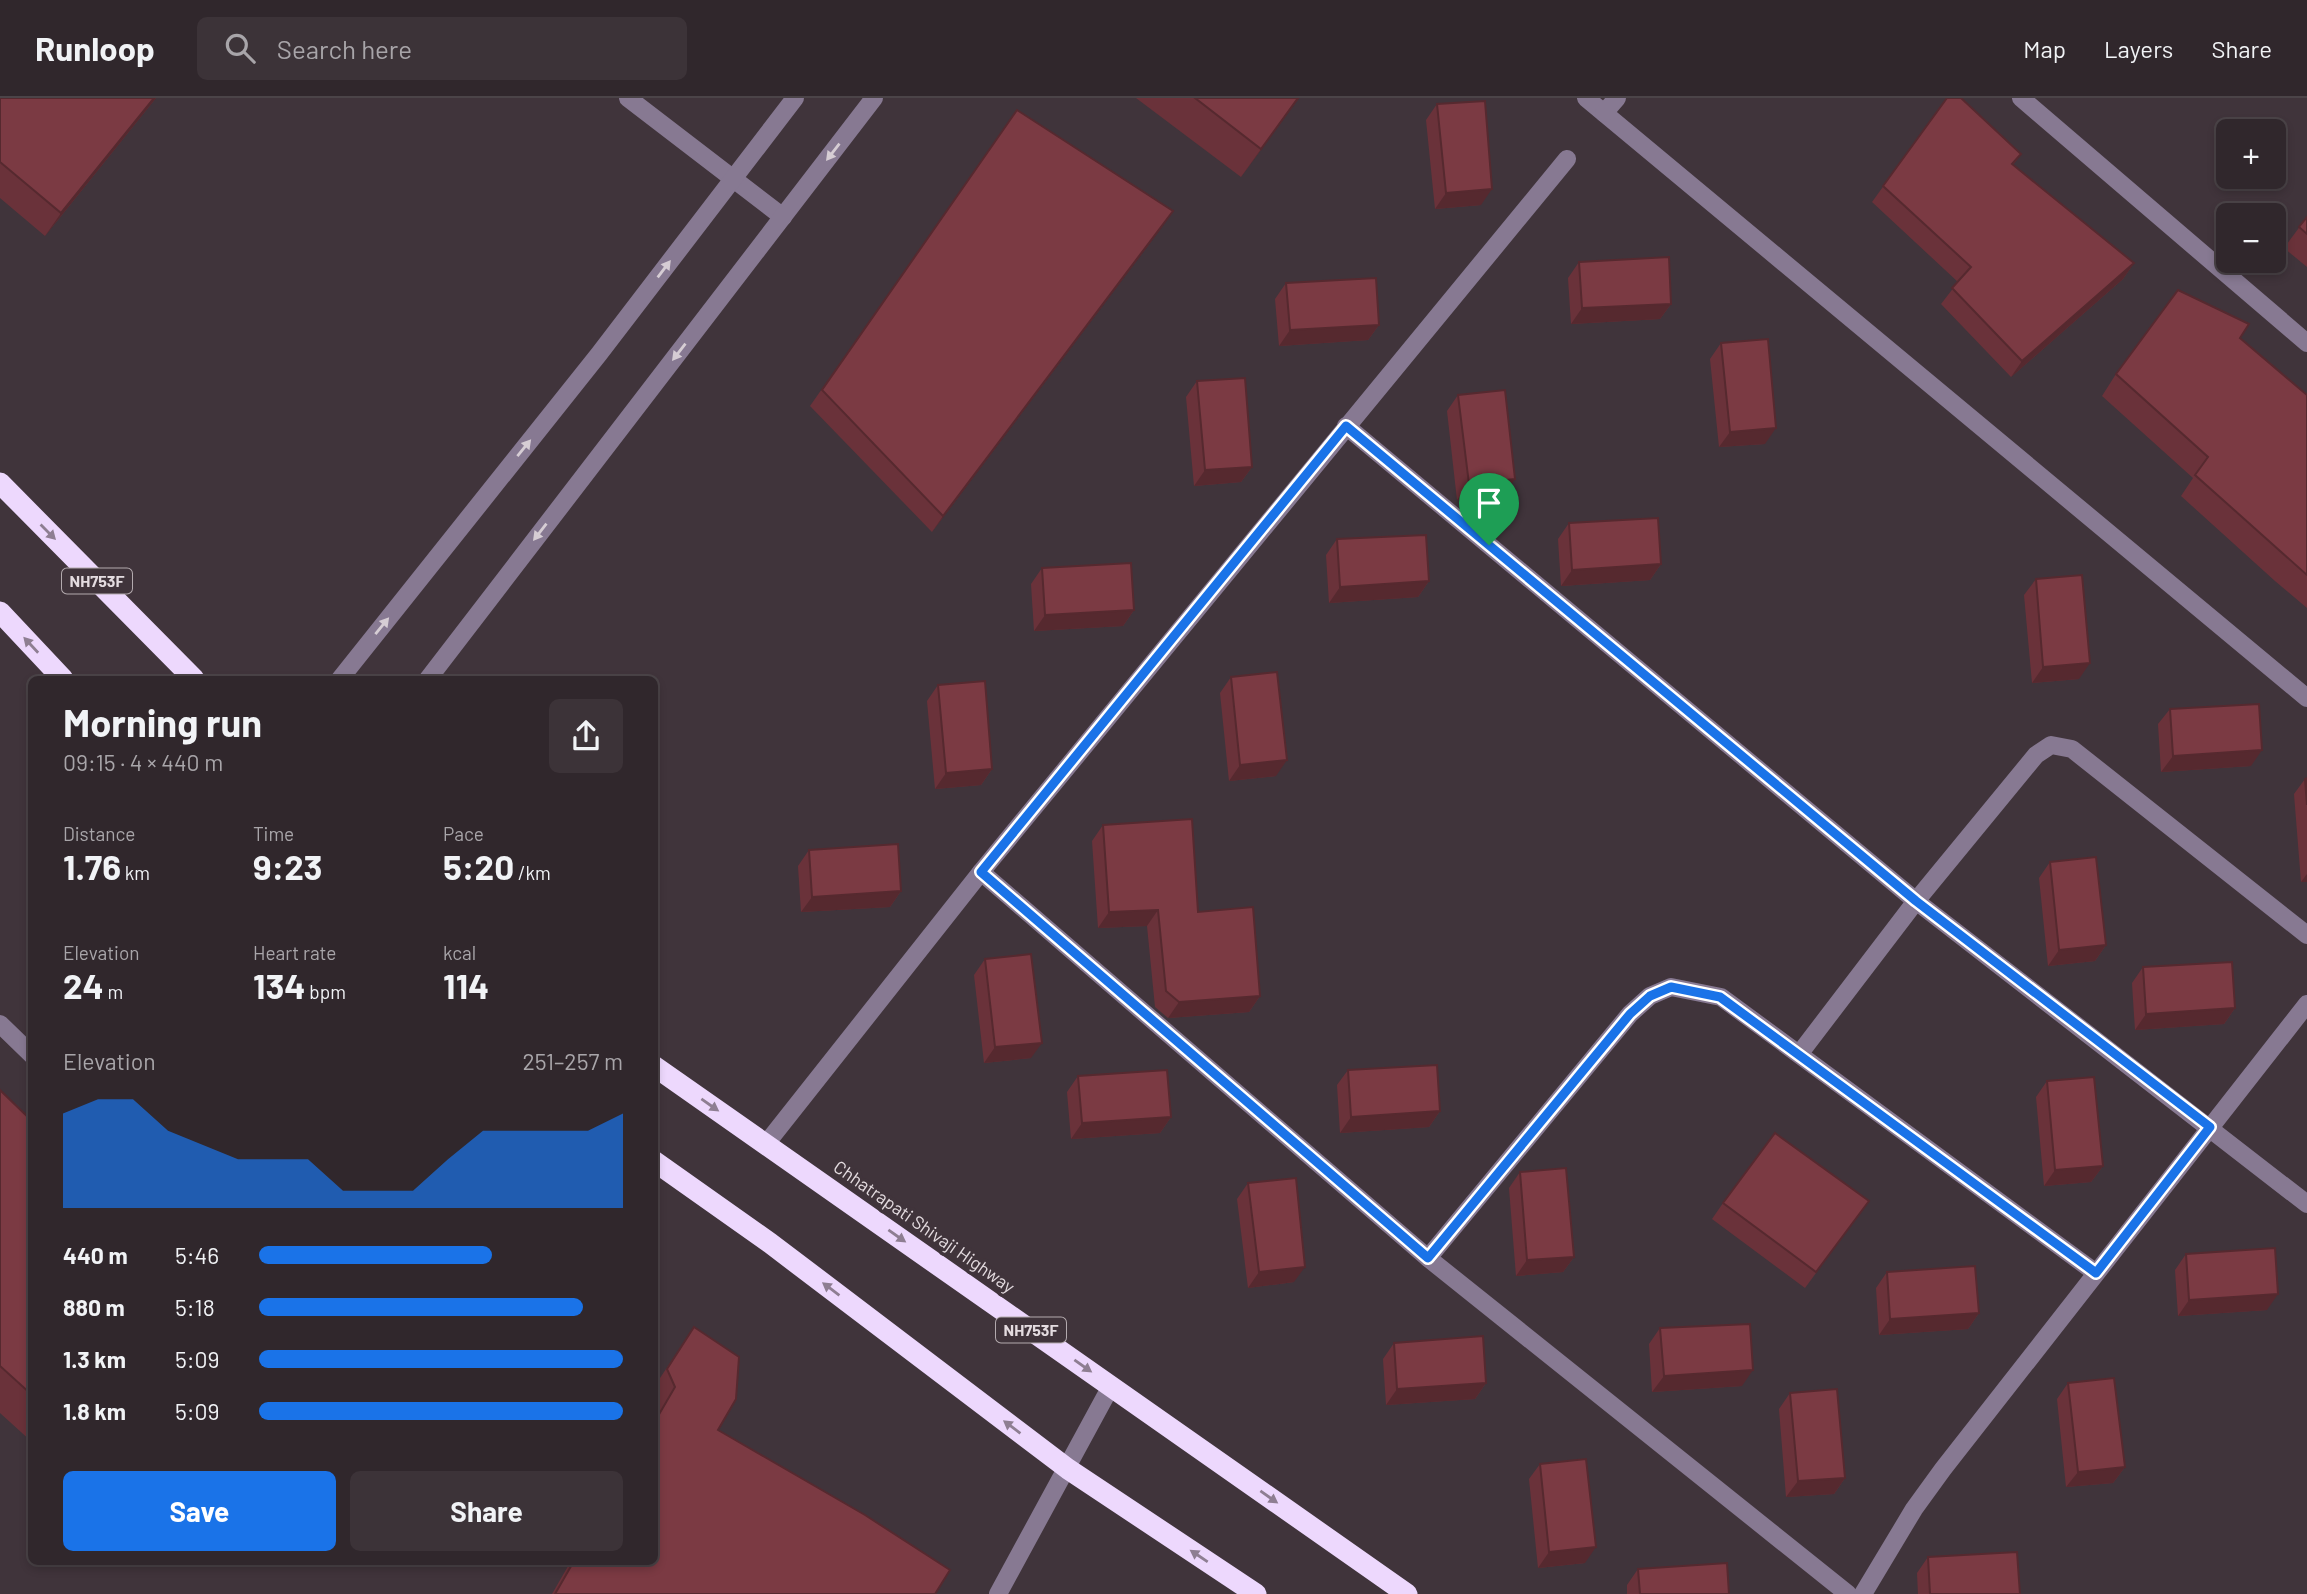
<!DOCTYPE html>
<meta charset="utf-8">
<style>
body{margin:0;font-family:Barlow,sans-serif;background:#3c3338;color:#f1f3f6;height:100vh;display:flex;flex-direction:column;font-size:26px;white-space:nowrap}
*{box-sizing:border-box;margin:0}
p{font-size:23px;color:#a8a5a9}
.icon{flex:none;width:38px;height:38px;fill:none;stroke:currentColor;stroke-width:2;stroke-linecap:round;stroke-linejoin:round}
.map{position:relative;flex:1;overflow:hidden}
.details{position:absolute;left:28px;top:578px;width:630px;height:889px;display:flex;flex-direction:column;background:#30272c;border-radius:10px;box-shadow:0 4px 10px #0003,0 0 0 2px #4b4448}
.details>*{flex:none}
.fabs{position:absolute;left:2216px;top:21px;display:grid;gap:14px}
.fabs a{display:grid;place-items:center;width:70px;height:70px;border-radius:10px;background:#30272c;box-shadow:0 4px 10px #0003,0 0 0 2px #4b4448;font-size:35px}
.pin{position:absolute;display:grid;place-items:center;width:60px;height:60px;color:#fff;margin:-72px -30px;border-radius:50% 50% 50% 0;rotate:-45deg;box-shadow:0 0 7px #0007}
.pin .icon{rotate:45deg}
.round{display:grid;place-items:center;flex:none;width:74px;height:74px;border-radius:10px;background:#3c3338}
.headline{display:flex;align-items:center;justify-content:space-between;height:119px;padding:0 35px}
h1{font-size:38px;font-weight:700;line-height:52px}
.metrics{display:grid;grid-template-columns:repeat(3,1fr);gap:10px;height:119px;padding:7px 35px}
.metrics div{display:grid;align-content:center}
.metrics b{font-size:35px;font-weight:700}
.metrics small{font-size:19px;font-weight:400}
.metrics p{font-size:19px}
.chart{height:196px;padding:14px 35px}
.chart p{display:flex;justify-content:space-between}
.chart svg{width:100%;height:126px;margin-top:7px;fill:#1a73e8;opacity:.7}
.primary-button{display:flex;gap:14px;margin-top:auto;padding:14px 35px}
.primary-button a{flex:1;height:80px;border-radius:10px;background:#1a73e8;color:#fff;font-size:28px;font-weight:700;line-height:80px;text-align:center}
.primary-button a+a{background:#3c3338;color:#f1f3f6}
ul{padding:0 35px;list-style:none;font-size:23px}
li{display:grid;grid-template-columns:112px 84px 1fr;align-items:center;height:52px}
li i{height:18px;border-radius:9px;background:#1a73e8}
header{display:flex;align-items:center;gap:42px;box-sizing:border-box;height:98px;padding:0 35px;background:#30272c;border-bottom:2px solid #4b4448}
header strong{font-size:33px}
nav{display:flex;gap:38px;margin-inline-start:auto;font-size:24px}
.search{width:490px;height:63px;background:#3c3338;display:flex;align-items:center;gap:18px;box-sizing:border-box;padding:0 24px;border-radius:10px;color:#a8a5a9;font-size:26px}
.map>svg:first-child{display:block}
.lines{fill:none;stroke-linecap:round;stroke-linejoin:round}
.minor{stroke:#877992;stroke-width:18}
.highway{stroke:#edd8fd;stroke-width:21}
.wall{fill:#6a323a}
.shaded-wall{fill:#56292f}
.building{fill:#7b3a43;stroke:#56292f;stroke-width:2}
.oneway{fill:#d6cdd4}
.oneway2{fill:#8e7e92}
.route-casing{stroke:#fff;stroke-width:14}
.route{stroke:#1a73e8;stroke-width:9}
.labels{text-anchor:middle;stroke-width:7;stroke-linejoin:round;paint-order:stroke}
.shield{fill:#40343b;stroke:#b3aaae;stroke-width:2}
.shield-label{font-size:16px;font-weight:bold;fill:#e4dce0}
.street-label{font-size:18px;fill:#e4dce0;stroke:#40343b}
</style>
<header>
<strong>Runloop</strong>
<div class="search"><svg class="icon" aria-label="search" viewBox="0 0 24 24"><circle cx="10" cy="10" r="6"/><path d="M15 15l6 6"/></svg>Search here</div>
<nav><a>Map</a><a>Layers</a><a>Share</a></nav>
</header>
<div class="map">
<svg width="2307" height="1496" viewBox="0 0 2307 1496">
<rect width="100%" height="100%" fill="#40343b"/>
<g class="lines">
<g class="minor">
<polyline points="628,0 783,119"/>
<polyline points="1586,0 2307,600"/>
<polyline points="2021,0 2307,245"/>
<polyline points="1604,15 1617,0"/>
<polyline points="1346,328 1916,803 2307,1106"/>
<polyline points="340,581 599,256 795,0"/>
<polyline points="428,581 874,0"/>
<polyline points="981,774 1428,1160"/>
<polyline points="0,926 32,957"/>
<polyline points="1800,955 1916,803 2036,657 2051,647 2072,651 2307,837"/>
<polyline points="766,1046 981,774 1567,61"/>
<polyline points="998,1496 1111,1288"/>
<polyline points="1848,1496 1428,1160 1630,916 1650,898 1671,889 1721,899 2096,1175"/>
<polyline points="1863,1496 1914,1411 1943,1371 2307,906"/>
</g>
<g class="highway">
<polyline points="0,385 194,581"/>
<polyline points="0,514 63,581"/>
<polyline points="654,968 1407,1496"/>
<polyline points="654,1063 770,1145 1068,1371 1256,1496"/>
</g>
</g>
<g class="wall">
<polygon points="0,0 156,0 45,138 0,100"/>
<polygon points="1136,0 1299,0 1241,79"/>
<polygon points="1947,0 2021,56 2013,67 2134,165 2123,181 2011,279 1941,206 1958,184 1872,104"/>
<polygon points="1437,6 1481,107 1435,111 1426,22"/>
<polygon points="1017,12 1162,129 932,434 810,308"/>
<polygon points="2307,119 2307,169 2284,150"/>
<polygon points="1579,164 1671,206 1660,221 1571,226 1568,180"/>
<polygon points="1286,185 1379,227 1368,242 1279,248 1275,201"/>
<polygon points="2240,240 2307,297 2307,510 2275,483 2181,398 2193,380 2102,298 2116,276"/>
<polygon points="1721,245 1765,346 1719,349 1710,261"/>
<polygon points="1197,283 1252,369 1241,384 1194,388 1186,299"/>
<polygon points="1458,297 1504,397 1457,402 1447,313"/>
<polygon points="1569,425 1661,466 1650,482 1561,488 1558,441"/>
<polygon points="1337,441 1429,483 1418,499 1329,505 1326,457"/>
<polygon points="1042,470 1134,512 1123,528 1034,533 1031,486"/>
<polygon points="2036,481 2079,581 2032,585 2024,497"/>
<polygon points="1231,579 1276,678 1229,683 1220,595"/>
<polygon points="938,587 992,671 981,687 935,691 927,603"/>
<polygon points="2170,611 2251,668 2161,674 2158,626"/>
<polygon points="2307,680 2307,784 2301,784 2294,696 2305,681"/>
<polygon points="1103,727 1198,814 1260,898 1249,914 1168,920 1155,909 1147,828 1098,830 1092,743"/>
<polygon points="809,752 901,793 890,809 801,814 798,768"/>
<polygon points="2050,764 2106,847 2095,863 2048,868 2039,780"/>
<polygon points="985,861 1031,960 984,965 974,877"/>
<polygon points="2143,869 2235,910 2224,926 2135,932 2132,885"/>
<polygon points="1348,972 1440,1013 1429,1029 1340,1035 1337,987"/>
<polygon points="1078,978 1171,1019 1160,1035 1071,1041 1067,994"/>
<polygon points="2047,983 2103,1068 2091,1084 2044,1088 2036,999"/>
<polygon points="0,992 32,1023 32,1344 0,1315"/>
<polygon points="1520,1074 1574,1159 1563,1174 1516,1178 1509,1090"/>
<polygon points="1248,1085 1294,1184 1248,1190 1237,1101"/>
<polygon points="1869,1103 1805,1190 1712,1121 1723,1105"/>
<polygon points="2186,1156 2267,1212 2178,1218 2175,1172"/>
<polygon points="1887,1174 1979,1215 1968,1231 1879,1237 1876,1190"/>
<polygon points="694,1229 718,1332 935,1496 552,1496 571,1463 654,1463 654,1320 660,1311 654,1299 654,1289"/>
<polygon points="1660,1230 1742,1288 1652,1294 1649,1246"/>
<polygon points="1394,1245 1486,1285 1475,1301 1386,1307 1383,1261"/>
<polygon points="2068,1285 2125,1369 2113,1385 2066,1389 2057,1301"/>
<polygon points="1790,1295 1845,1380 1834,1396 1786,1399 1779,1311"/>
<polygon points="1540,1366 1585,1465 1538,1470 1529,1381"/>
<polygon points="1928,1459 2020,1496 1918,1496 1917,1475"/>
<polygon points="1638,1471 1729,1496 1627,1496 1627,1487"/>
</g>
<g class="shaded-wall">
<polygon points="154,0 156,0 45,138 61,115"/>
<polygon points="1298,0 1299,0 1241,79 1261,51"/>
<polygon points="1492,91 1481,107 1435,111 1446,95"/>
<polygon points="1173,113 1162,129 932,434 943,418"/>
<polygon points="2134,165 2123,181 2011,279 2022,263"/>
<polygon points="1671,206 1660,221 1571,226 1582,210"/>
<polygon points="1379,227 1368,242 1279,248 1290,232"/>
<polygon points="1776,330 1765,346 1719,349 1730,334"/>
<polygon points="1252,369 1241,384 1194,388 1205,372"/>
<polygon points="1515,381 1504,397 1457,402 1469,386"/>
<polygon points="1661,466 1650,482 1561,488 1572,472"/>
<polygon points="1429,483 1418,499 1329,505 1340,489"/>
<polygon points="1134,512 1123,528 1034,533 1045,517"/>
<polygon points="2090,565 2079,581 2032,585 2043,569"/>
<polygon points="2262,652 2251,668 2161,674 2173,658"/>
<polygon points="1287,662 1276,678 1229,683 1240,667"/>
<polygon points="992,671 981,687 935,691 946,675"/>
<polygon points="2307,776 2307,784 2301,784"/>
<polygon points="901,793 890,809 801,814 812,799"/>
<polygon points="1158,812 1147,828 1098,830 1109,814"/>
<polygon points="2106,847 2095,863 2048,868 2059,852"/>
<polygon points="1260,898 1249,914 1168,920 1179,904"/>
<polygon points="2235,910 2224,926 2135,932 2146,916"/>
<polygon points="1042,945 1031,960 984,965 995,949"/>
<polygon points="1440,1013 1429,1029 1340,1035 1351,1019"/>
<polygon points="1171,1019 1160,1035 1071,1041 1082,1025"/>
<polygon points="2103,1068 2091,1084 2044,1088 2055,1072"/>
<polygon points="1574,1159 1563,1174 1516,1178 1527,1162"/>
<polygon points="1305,1169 1294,1184 1248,1190 1259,1174"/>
<polygon points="2278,1196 2267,1212 2178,1218 2189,1202"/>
<polygon points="1979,1215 1968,1231 1879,1237 1890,1221"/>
<polygon points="1753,1272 1742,1288 1652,1294 1664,1278"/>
<polygon points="1486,1285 1475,1301 1386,1307 1397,1291"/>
<polygon points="2125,1369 2113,1385 2066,1389 2078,1374"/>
<polygon points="1845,1380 1834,1396 1786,1399 1798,1383"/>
<polygon points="1596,1449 1585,1465 1538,1470 1549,1454"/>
</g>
<g class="building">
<polygon points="0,0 154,0 61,115 0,64"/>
<polygon points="1195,0 1298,0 1261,51"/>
<polygon points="1947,0 1961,0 2021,56 2012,66 2134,165 2022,263 1952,190 1971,169 1883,88"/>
<polygon points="1485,3 1492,91 1446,95 1437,6"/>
<polygon points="1017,12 1173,113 943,418 822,292"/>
<polygon points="2307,119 2307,136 2299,129"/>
<polygon points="1669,159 1671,206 1582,210 1579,164"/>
<polygon points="1376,180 1379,227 1290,232 1286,185"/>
<polygon points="2178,192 2249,226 2240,240 2307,297 2307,477 2195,377 2208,359 2116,276"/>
<polygon points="1768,241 1776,330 1730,334 1721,245"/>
<polygon points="1245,280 1252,369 1205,372 1197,283"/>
<polygon points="1505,292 1515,381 1469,386 1458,297"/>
<polygon points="1658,420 1661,466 1572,472 1569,425"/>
<polygon points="1426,437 1429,483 1340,489 1337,441"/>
<polygon points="1131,465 1134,512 1045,517 1042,470"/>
<polygon points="2082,477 2090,565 2043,569 2036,481"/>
<polygon points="1277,574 1287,662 1240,667 1231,579"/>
<polygon points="985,583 992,671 946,675 938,587"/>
<polygon points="2259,606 2262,652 2173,658 2170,611"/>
<polygon points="2307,680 2307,707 2305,681"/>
<polygon points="1192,721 1198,814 1253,809 1260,898 1179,904 1166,893 1158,812 1109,814 1103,727"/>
<polygon points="898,746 901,793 812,799 809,752"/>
<polygon points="2096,759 2106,847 2059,852 2050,764"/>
<polygon points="1031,856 1042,945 995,949 985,861"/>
<polygon points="2232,864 2235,910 2146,916 2143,869"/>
<polygon points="1437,967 1440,1013 1351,1019 1348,972"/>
<polygon points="1167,972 1171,1019 1082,1025 1078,978"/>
<polygon points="2094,979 2103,1068 2055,1072 2047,983"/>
<polygon points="0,992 32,1023 32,1297 0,1268"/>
<polygon points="1775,1035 1869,1103 1816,1174 1723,1105"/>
<polygon points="1566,1070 1574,1159 1527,1162 1520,1074"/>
<polygon points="1296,1080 1305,1169 1259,1174 1248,1085"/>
<polygon points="2275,1150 2278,1196 2189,1202 2186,1156"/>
<polygon points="1975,1168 1979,1215 1890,1221 1887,1174"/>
<polygon points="1750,1226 1753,1272 1664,1278 1660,1230"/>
<polygon points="694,1229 739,1259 736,1301 718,1332 865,1417 950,1472 935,1496 555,1496 574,1463 654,1463 654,1325 675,1289 667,1271"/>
<polygon points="1483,1238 1486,1285 1397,1291 1394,1245"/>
<polygon points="2114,1280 2125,1369 2078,1374 2068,1285"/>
<polygon points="1837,1291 1845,1380 1798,1383 1790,1295"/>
<polygon points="1586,1361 1596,1449 1549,1454 1540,1366"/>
<polygon points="2017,1454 2020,1496 1930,1496 1928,1459"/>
<polygon points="1727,1465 1729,1496 1640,1496 1638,1471"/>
</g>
<defs><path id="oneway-solid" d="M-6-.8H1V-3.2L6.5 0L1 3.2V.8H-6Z" transform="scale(1.75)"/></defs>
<g class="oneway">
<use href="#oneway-solid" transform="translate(833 54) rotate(128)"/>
<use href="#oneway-solid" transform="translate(664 171) rotate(-53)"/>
<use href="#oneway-solid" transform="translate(679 254) rotate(128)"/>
<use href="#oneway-solid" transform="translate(524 350) rotate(-51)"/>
<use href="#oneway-solid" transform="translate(540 434) rotate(128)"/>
<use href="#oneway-solid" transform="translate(382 528) rotate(-51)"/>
</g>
<g class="oneway2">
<use href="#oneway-solid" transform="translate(48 434) rotate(45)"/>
<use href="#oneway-solid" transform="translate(31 547) rotate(-133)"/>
<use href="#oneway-solid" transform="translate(710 1007) rotate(35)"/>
<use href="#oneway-solid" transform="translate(897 1138) rotate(35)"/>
<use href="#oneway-solid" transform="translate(831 1191) rotate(-143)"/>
<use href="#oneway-solid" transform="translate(1083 1268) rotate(35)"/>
<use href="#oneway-solid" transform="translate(1012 1329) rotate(-143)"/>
<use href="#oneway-solid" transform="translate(1269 1399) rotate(35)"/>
<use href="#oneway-solid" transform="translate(1199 1458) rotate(-146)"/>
</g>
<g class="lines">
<defs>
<polygon id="route" points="1346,328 1916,803 2210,1029 2096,1175 1720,899 1671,889 1650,898 1630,916 1428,1160 981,774"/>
</defs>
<use href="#route" class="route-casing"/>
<use href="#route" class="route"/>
</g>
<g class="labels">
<g class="shield">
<rect x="62" y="470.5" width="70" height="25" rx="5"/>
<rect x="996" y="1219.5" width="70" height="25" rx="5"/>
</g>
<g class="shield-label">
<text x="97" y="489">NH753F</text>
<text x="1031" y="1238">NH753F</text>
</g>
<g class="street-label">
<text transform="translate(924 1129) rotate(35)" y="6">Chhatrapati Shivaji Highway</text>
</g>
</g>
</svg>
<div class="fabs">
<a>+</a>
<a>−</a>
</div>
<div class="pin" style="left:1489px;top:447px;background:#1e9e55"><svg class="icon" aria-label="arrive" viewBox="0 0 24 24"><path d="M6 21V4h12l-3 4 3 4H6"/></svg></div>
<section class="details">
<div class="headline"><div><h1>Morning run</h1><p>09:15 · 4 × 440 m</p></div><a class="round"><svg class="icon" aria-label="share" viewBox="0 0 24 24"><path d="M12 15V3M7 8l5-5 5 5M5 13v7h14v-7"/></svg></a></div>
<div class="metrics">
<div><p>Distance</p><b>1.76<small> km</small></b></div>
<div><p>Time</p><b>9:23</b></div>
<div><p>Pace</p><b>5:20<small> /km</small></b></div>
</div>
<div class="metrics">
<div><p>Elevation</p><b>24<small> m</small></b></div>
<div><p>Heart rate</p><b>134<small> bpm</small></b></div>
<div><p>kcal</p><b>114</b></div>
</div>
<div class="chart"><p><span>Elevation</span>251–257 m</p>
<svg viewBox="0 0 160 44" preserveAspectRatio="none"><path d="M0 44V11L10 6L20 6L30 17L40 22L50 27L60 27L70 27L80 38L90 38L100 38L110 27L120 17L130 17L140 17L150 17L160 11V44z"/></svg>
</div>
<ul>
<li><b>440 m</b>5:46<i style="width:64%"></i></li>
<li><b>880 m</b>5:18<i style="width:89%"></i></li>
<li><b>1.3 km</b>5:09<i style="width:100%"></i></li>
<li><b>1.8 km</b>5:09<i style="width:100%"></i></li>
</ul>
<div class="primary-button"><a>Save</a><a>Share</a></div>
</section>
</div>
